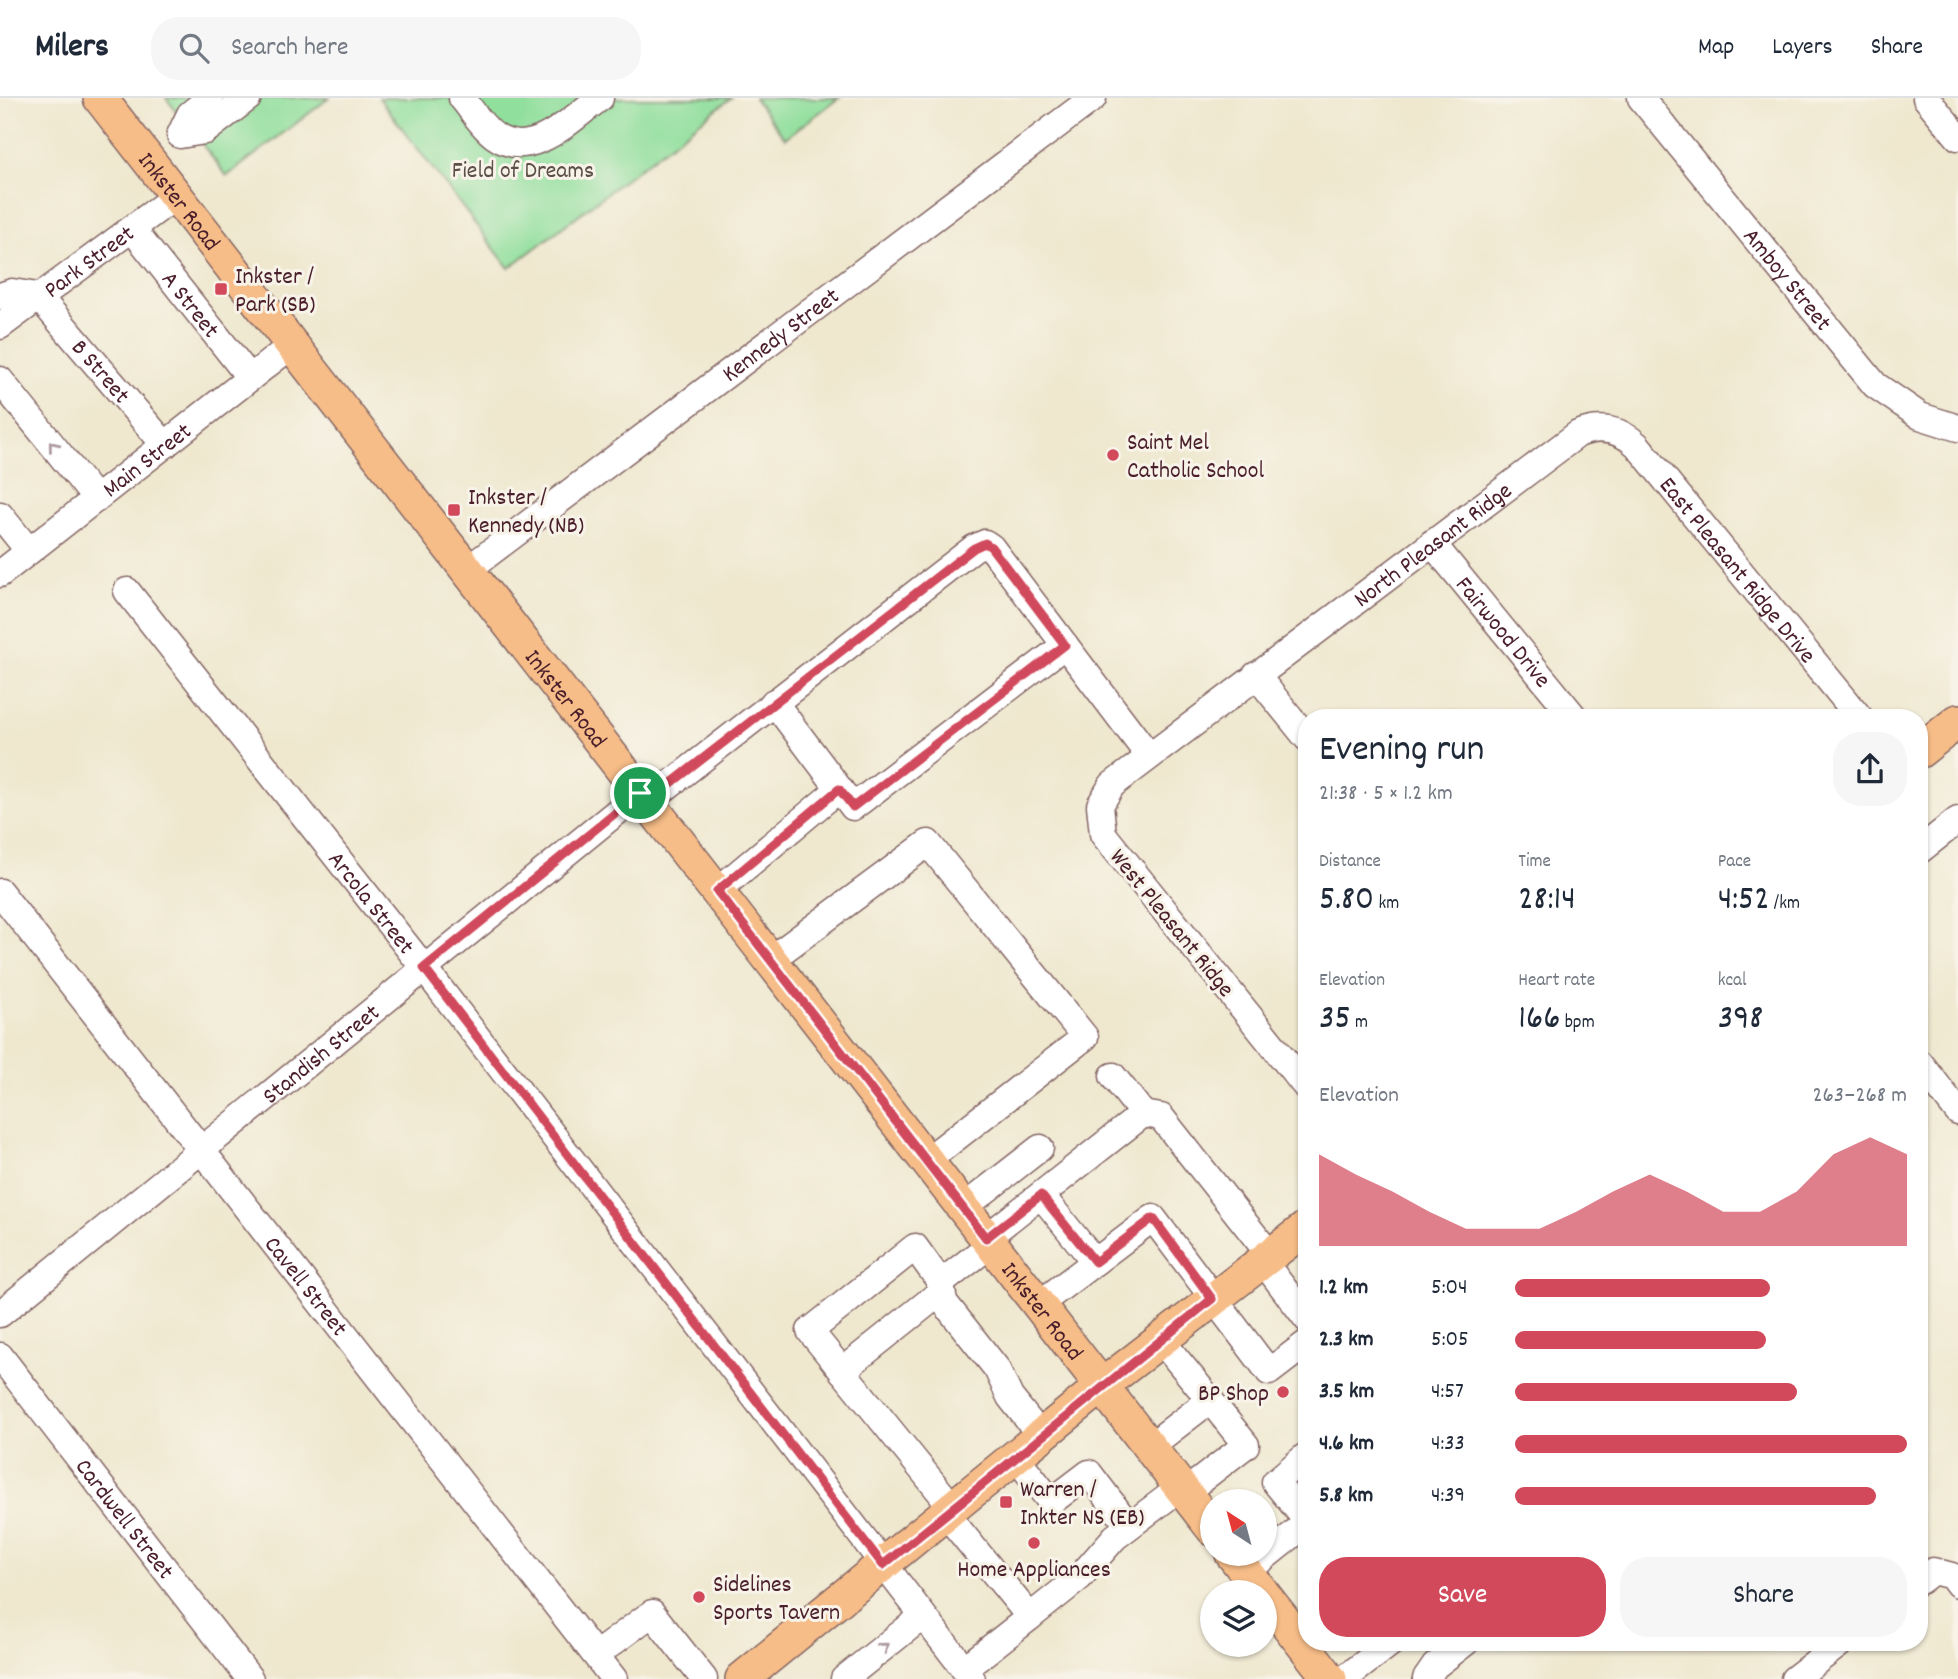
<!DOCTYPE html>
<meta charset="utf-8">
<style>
body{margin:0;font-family:Dekko,sans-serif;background:#f6f6f7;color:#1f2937;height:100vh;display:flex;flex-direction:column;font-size:26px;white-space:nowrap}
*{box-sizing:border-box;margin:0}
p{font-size:23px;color:#747a83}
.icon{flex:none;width:38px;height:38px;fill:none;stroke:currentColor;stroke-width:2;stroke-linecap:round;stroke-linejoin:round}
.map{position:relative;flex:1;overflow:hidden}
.side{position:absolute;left:1298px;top:611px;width:630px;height:942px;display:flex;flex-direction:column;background:#fff;border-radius:28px;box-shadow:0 2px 5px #0004}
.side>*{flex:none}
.needle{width:46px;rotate:324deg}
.buttons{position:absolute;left:1200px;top:1391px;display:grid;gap:14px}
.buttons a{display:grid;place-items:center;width:77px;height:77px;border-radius:50%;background:#fff;box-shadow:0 2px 5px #0004;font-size:35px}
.pin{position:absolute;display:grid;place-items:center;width:60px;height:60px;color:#fff;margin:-30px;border:4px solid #fff;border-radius:50%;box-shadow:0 2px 7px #0007}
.round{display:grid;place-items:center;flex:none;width:74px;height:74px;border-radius:28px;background:#f6f6f7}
.head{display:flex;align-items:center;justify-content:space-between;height:119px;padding:0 21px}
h1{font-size:38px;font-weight:600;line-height:52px}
.figures{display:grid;grid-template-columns:repeat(3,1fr);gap:10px;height:119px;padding:7px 21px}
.figures div{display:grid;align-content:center}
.figures b{font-size:35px;font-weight:600}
.figures small{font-size:19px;font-weight:400}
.figures p{font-size:19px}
.chart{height:196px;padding:14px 21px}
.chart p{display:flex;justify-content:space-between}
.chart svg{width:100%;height:126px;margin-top:7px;fill:#d1495b;opacity:.7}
.cta{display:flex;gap:14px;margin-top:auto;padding:14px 21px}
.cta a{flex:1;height:80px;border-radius:28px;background:#d1495b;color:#fff;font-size:28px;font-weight:600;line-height:80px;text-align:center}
.cta a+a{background:#f6f6f7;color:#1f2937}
ul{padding:0 21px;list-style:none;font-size:23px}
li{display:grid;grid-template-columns:112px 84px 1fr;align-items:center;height:52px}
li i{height:18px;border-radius:9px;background:#d1495b}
header{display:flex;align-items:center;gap:42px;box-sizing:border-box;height:98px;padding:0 35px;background:#fff;border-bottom:2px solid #e0e1e3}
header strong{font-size:33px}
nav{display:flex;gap:38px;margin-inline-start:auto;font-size:24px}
.search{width:490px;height:63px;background:#f6f6f7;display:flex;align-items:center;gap:18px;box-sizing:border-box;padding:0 24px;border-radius:28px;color:#747a83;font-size:26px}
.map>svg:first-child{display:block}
.green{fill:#91df9d;stroke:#6e7f64;stroke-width:2}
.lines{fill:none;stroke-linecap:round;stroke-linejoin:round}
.minor-casing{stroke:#846564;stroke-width:29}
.major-casing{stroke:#846564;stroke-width:36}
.minor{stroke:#fff;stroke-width:26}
.major{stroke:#f7bd88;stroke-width:33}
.oneway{stroke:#ae9aa0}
.route-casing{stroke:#fff;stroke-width:14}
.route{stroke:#d1495b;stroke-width:9}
.poi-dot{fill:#d1495b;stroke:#f7f3e8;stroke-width:2.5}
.labels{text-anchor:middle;stroke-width:6;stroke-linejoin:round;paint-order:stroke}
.park-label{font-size:24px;fill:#5c4f48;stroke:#f7f3e8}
.street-label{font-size:24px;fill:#4a1f2b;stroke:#f7f3e8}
.poi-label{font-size:24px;fill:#4a1f2b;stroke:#f7f3e8;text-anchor:start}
</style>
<header>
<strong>Milers</strong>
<div class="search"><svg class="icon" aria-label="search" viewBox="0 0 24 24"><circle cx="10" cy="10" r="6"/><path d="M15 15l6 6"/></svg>Search here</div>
<nav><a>Map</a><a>Layers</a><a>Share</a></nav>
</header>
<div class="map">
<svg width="1958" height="1581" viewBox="0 0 1958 1581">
<rect width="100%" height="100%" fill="#f7f3e8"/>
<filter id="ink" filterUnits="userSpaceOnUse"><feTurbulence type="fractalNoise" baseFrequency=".0143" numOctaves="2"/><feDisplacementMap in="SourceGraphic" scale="14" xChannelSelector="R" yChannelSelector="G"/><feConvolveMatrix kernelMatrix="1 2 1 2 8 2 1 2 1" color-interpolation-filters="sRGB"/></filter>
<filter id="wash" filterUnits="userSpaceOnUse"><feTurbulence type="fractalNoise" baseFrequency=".00686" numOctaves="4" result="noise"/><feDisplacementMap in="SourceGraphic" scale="28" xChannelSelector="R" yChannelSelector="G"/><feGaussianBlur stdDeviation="1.57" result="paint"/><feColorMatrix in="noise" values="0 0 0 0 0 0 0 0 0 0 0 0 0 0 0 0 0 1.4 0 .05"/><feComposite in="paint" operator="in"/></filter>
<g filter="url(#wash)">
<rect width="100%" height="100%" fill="#efe8cf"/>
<g class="green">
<polygon points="166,0 329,0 227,78"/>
<polygon points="379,0 731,0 509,170"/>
<polygon points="754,0 839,0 785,40"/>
</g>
</g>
<g filter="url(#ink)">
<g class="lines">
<defs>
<g id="minor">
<polyline points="210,0 190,16 180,37 205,33 248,0"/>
<path d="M462,0C472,12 482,29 495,38C531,64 571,21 600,0"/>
<path id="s1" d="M1641,0L1875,287L1920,318L1958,330"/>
<polyline points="1926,0 1958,39"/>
<path id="s2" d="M133,132L250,280"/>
<polyline points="0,198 12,194 38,198"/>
<path id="s3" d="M38,198L165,347"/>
<path id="s4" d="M0,228L176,98"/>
<polyline points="0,282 96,401"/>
<polyline points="0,417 29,453"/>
<path id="s5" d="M1432,445L1575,620"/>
<path id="s6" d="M467,472L1093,0"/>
<path id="s7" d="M0,476L292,247"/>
<path id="s8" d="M127,493L410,852L972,1581"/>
<polyline points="1256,577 1307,640"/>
<polyline points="774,604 853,709 1065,547 1149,658"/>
<polyline points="647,704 974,450 985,445 991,449 1065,547"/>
<polyline points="1920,752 1958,722"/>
<polyline points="717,793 839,691"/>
<path id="s9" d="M0,794L614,1581"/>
<polyline points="770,862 928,745 1085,939 926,1063"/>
<polyline points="1920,965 1958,1014"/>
<path id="s10" d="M1307,990L1103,736L1100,707L1112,687L1578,336C1600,327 1620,331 1637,347L1860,620"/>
<polyline points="1143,1016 1161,1019 1270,1157"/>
<polyline points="1041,1097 1095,1164"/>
<polyline points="963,1110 1040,1050"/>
<polyline points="986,1140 1143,1016 1113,978"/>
<polyline points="1263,1163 1307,1221"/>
<polyline points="941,1185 991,1146"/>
<polyline points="1038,1207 1153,1120 1269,1274 1307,1245"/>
<path id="s11" d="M0,1216L640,695"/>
<polyline points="1160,1241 1210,1302"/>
<path id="s12" d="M0,1258L250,1581"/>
<polyline points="842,1273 942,1193"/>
<polyline points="1149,1349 1210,1302 1246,1347 1184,1395"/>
<polyline points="1307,1357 1275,1384 1307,1423"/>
<polyline points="1016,1359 1051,1404 1089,1375 1129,1428"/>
<polyline points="953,1410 810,1233 915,1149 941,1185 944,1204 997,1271 1010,1299 1041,1338"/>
<polyline points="946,1416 1030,1519 964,1571"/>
<polyline points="1246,1474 1307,1425"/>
<polyline points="1920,1483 1933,1473 1952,1478 1958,1486"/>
<polyline points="1030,1519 1080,1479 1115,1439 1180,1390"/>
<polyline points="596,1557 652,1515 704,1581"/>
<polyline points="844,1581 923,1518"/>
<polyline points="1344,1581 1392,1544"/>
<polyline points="1426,1581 1435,1568 1466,1544"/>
<polyline points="1794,1581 1842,1544"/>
</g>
<g id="major">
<path id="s13" d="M100,0L1213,1431"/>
<polyline points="1920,653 1958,623"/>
<polyline points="1232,1456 1262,1494"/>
<polyline points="1265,1498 1330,1581"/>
<polyline points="742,1581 1118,1275 1307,1129"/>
</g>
</defs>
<use href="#minor" class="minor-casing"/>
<use href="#major" class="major-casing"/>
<use href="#minor" class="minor"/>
<use href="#major" class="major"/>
</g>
<defs><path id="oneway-chevron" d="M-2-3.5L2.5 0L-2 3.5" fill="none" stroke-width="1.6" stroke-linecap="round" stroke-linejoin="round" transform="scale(1.75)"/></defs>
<g class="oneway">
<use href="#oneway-chevron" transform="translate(53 348) rotate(-129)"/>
<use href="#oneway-chevron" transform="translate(884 1549) rotate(-39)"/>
</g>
</g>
<g class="lines" filter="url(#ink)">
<defs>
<polygon id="route" points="985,445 991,449 1065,547 853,709 839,691 717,793 986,1140 1041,1097 1095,1164 1153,1120 1212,1201 883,1467 424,870 640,695 647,704 974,450"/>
</defs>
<use href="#route" class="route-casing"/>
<use href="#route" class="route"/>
</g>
<g class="poi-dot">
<rect x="214" y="184" width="14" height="14" rx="3.5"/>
<circle cx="1113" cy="357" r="7"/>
<rect x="447" y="405" width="14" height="14" rx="3.5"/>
<circle cx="1283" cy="1294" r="7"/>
<rect x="999" y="1397" width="14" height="14" rx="3.5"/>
<circle cx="1034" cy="1445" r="7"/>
<circle cx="699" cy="1499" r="7"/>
</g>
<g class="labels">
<g class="park-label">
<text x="523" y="79">Field of Dreams</text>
</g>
<g class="street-label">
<text dy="8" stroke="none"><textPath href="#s13" startOffset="130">Inkster Road</textPath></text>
<text dy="8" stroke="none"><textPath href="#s4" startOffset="110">Park Street</textPath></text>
<text dy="8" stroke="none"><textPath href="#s1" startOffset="233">Amboy Street</textPath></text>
<text dy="8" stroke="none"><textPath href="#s2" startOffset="94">A Street</textPath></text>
<text dy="8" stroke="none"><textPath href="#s6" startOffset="392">Kennedy Street</textPath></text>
<text dy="8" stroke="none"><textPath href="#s3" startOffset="98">B Street</textPath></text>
<text dy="8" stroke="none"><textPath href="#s7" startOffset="186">Main Street</textPath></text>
<text dy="8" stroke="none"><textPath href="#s10" startOffset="779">North Pleasant Ridge</textPath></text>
<text dy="8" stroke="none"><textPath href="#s10" startOffset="1186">East Pleasant Ridge Drive</textPath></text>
<text dy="8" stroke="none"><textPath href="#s5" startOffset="114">Fairwood Drive</textPath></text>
<text dy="8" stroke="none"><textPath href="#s13" startOffset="760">Inkster Road</textPath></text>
<text dy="8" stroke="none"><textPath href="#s8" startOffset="396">Arcola Street</textPath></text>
<text transform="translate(1173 824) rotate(51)" y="8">West Pleasant Ridge</text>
<text dy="8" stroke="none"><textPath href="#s11" startOffset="413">Standish Street</textPath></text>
<text dy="8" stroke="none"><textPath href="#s9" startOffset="499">Cavell Street</textPath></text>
<text dy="8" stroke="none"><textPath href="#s13" startOffset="1536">Inkster Road</textPath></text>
<text dy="8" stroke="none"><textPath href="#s12" startOffset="205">Cardwell Street</textPath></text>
</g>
<g class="poi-label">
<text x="235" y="185">Inkster /<tspan x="235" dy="28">Park (SB)</tspan></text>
<text x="1127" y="351">Saint Mel<tspan x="1127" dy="28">Catholic School</tspan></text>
<text x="468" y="406">Inkster /<tspan x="468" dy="28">Kennedy (NB)</tspan></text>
<text x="1269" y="1302" text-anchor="end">BP Shop</text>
<text x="1020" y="1398">Warren /<tspan x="1020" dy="28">Inkter NS (EB)</tspan></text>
<text x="1034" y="1478" text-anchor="middle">Home Appliances</text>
<text x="713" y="1493">Sidelines<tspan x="713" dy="28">Sports Tavern</tspan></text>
</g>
</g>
</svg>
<div class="buttons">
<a><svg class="needle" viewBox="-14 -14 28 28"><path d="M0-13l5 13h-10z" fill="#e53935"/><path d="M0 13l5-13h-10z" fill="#747a83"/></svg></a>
<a><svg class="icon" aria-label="layers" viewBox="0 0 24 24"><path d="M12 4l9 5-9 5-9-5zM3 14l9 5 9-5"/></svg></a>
</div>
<div class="pin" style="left:640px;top:695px;background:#1e9e55"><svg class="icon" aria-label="arrive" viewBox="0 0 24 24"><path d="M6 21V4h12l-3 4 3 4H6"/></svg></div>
<section class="side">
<div class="head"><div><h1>Evening run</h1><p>21:38 · 5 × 1.2 km</p></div><a class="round"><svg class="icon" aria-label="share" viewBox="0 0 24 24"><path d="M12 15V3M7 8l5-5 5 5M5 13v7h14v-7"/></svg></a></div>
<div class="figures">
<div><p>Distance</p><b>5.80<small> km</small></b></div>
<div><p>Time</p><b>28:14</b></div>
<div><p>Pace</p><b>4:52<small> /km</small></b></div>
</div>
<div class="figures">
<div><p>Elevation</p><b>35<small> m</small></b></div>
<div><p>Heart rate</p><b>166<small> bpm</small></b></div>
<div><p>kcal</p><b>398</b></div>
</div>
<div class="chart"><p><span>Elevation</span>263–268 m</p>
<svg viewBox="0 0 160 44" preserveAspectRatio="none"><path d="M0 44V12L10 19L20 25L30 32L40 38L50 38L60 38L70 32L80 25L90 19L100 25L110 32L120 32L130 25L140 12L150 6L160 12V44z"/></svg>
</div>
<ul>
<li><b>1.2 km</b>5:04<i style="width:65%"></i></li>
<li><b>2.3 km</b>5:05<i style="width:64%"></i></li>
<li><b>3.5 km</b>4:57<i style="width:72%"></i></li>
<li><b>4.6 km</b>4:33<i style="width:100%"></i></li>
<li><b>5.8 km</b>4:39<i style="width:92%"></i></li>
</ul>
<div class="cta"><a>Save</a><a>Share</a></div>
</section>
</div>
